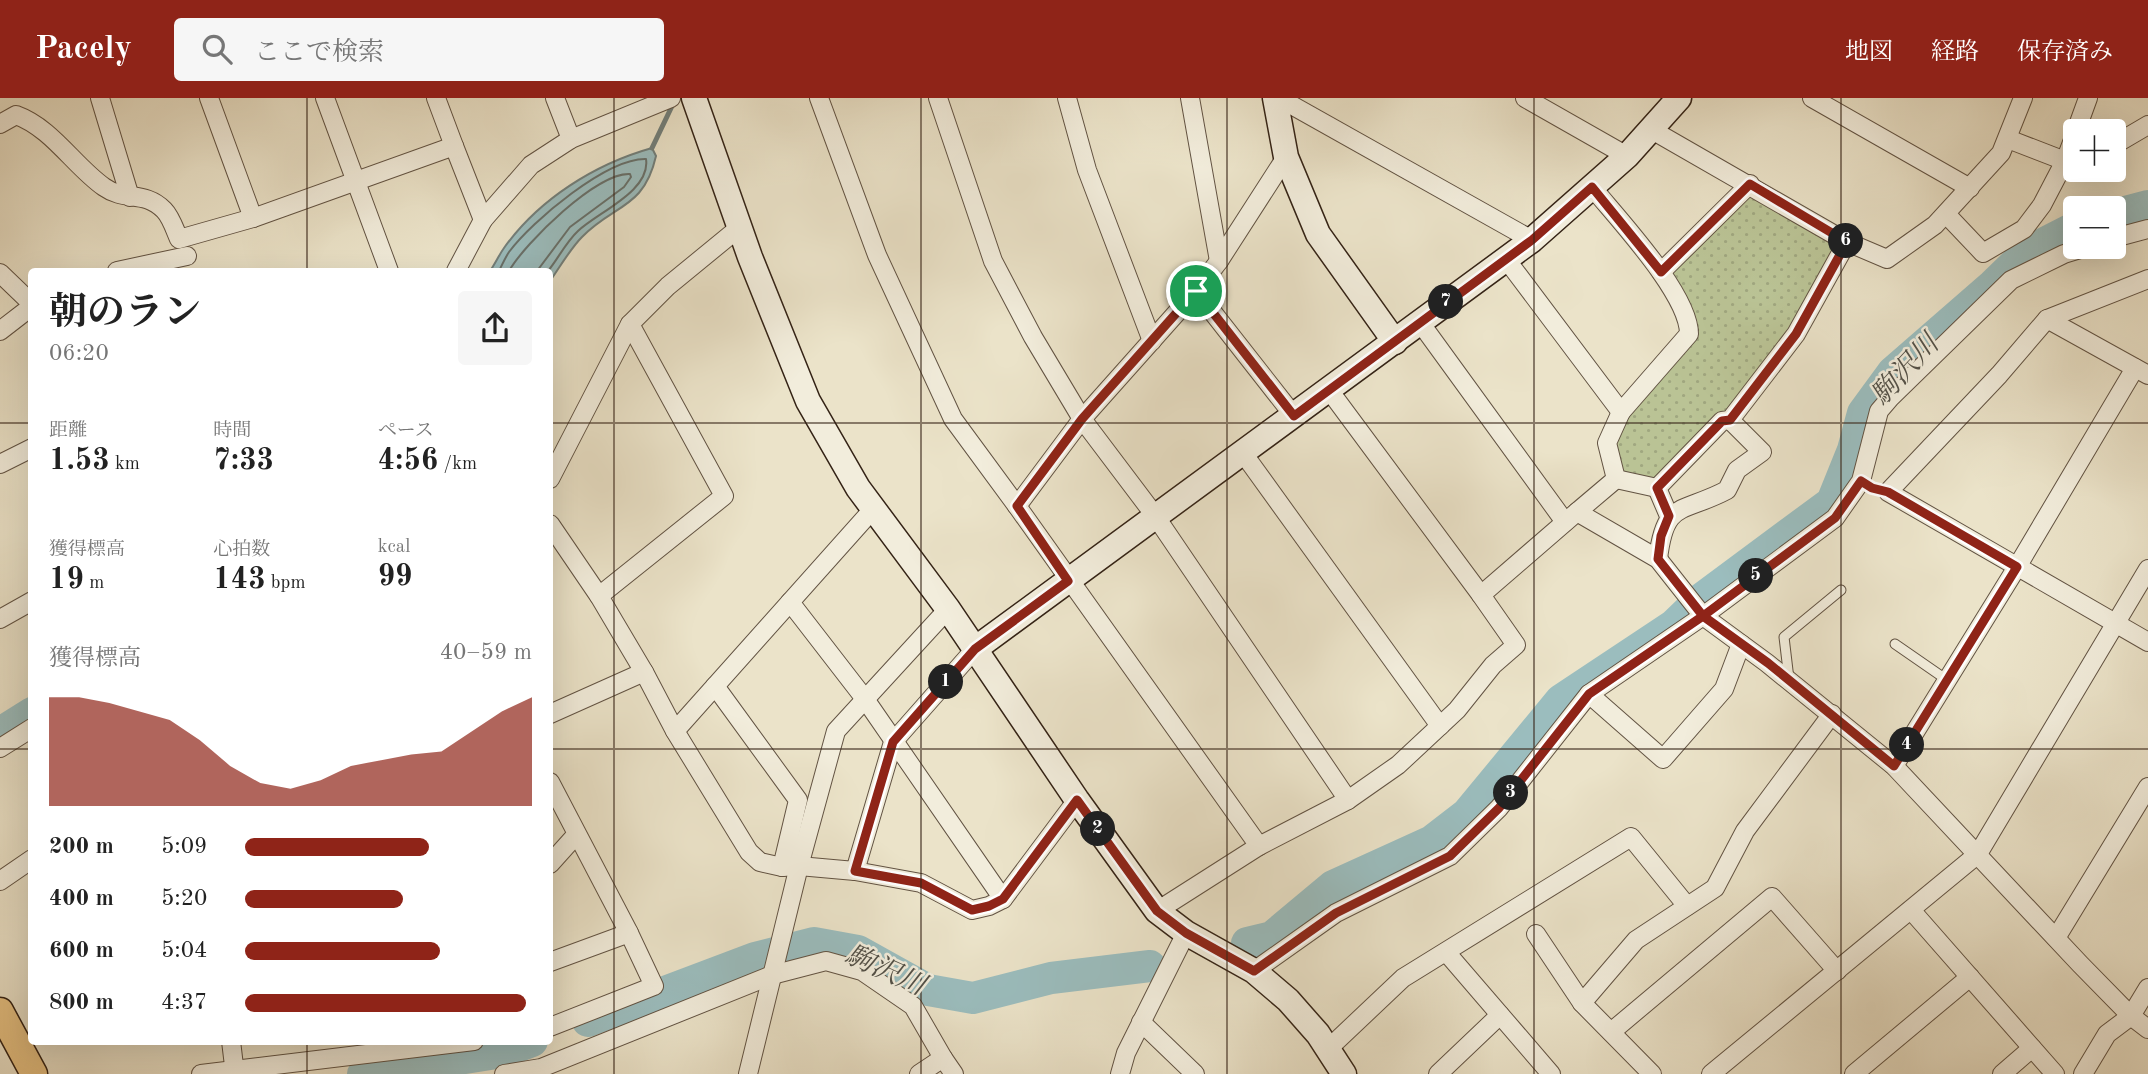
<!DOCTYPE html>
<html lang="ja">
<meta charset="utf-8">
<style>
body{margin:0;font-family:"Old Standard TT","Noto Serif JP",serif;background:#f6f6f6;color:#222;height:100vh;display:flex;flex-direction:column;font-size:26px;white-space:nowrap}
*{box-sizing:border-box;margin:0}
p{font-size:23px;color:#767676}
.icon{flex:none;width:38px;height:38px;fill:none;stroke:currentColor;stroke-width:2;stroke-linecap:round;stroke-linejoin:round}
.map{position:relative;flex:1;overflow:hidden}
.sheet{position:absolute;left:28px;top:170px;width:525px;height:777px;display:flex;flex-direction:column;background:#fff;border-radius:7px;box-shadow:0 7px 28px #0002}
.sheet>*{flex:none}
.tools{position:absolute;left:2063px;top:21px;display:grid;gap:14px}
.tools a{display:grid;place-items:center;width:63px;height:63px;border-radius:7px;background:#fff;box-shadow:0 7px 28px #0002;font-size:35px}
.pin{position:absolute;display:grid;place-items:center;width:60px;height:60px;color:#fff;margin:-30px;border:4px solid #fff;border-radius:50%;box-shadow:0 2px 7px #0007}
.km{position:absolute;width:35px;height:35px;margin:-18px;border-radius:50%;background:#222;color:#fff;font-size:19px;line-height:35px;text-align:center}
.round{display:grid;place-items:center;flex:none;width:74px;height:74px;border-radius:7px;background:#f6f6f6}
.overview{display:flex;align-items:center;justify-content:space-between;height:119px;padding:0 21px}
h1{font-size:38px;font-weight:700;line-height:52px}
.metrics{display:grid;grid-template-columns:repeat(3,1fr);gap:10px;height:119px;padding:7px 21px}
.metrics div{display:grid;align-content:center}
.metrics b{font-size:30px;font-weight:700}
.metrics small{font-size:19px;font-weight:400}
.metrics p{font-size:19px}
.chart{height:196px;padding:14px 21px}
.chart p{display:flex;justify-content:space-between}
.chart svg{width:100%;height:126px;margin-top:7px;fill:#8f2418;opacity:.7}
ul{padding:0 21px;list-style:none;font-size:23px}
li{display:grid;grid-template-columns:112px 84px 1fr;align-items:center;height:52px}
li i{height:18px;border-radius:9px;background:#8f2418}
header{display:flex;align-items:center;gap:42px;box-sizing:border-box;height:98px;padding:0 35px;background:#8f2418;color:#fff}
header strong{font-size:33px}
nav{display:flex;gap:38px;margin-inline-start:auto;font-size:24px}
.search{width:490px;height:63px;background:#f6f6f6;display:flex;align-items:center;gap:18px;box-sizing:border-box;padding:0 24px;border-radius:7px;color:#767676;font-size:26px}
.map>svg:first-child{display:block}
.park{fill:url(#park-dots);stroke:#777356;stroke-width:2}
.water{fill:#9bbdbe;stroke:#727f7b;stroke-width:2}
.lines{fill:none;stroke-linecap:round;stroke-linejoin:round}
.shore{stroke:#68706a;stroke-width:2}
.stream{stroke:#727f7b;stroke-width:5}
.river{stroke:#9bbdbe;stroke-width:32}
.lane-casing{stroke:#625343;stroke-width:11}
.street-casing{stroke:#625343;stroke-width:20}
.secondary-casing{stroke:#342316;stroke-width:27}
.primary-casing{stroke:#342316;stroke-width:29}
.lane{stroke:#f2eddc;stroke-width:9}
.street{stroke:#f2eddc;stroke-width:18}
.secondary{stroke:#f2eddc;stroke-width:24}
.primary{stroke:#e6c284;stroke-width:26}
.route-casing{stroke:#fff;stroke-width:14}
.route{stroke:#8f2418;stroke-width:9}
.grid{fill:none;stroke:#342316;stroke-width:2;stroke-opacity:0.55}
.labels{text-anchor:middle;stroke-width:5;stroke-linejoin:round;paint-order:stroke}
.water-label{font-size:28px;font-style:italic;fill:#535148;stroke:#f2eddc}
</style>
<header>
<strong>Pacely</strong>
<div class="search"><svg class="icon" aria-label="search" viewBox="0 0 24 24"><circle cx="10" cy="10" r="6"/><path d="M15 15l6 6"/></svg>ここで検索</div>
<nav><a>地図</a><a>経路</a><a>保存済み</a></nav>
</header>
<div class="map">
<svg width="2148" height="976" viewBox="0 0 2148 976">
<defs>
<pattern id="park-dots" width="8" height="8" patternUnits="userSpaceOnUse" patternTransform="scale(1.75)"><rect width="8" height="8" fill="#bac395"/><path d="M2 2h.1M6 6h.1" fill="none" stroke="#a0a780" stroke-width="1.8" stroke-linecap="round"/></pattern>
</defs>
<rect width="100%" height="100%" fill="#ebe3c9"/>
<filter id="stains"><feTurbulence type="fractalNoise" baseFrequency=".00286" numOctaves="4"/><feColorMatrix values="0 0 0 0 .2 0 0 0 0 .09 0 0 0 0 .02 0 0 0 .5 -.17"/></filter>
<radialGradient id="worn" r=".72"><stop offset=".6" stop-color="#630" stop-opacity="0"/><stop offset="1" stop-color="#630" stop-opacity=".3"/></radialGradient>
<polygon class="park" points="1750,95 1843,150 1760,280 1657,390 1624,381 1611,349 1627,314 1698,232 1667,183 1669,169"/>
<path class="water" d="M652,50L656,58C644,111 614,106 582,139C570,151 560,169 550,183V173H490C495,166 499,157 504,150C539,101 595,66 652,50Z"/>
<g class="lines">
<g class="shore">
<path d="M499,173C502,167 505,160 509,154C532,123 607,60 646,61C651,93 598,114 578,133C566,144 558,161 548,173"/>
<path d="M509,173C525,145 597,74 630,76L631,79L624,89L570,129L537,173"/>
</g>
<polyline class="stream" points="652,50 673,6"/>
<g class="river">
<polyline points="2114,117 2148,108"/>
<polyline points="0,635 32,615"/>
<polyline points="1247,845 1272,839 1333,788 1432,743 1467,716 1561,602 1674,527 1701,501 1832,404 1853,352 1863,315 1893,274 1993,187 2027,154 2076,129"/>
<polyline points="588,923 755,860 814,845 858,853 928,892 973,900 1051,880 1150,868"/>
<polyline points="363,976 503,954 532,943"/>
</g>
<defs>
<g id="lane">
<polyline points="1895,546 1947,582"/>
<polyline points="1789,581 1784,539 1841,492"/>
</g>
<g id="street">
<polyline points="100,0 130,99"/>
<polyline points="209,0 253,120"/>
<polyline points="325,0 389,173"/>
<polyline points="436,0 454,48"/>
<polyline points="555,0 571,41"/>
<polyline points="819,0 877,157 953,321 1017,408 1082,321 1196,193 1219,163 1286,59"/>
<polyline points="938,0 993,163 1033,239 1082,321 1156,419 1348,702"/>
<polyline points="1067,0 1087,72 1152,243"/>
<polyline points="1190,0 1219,163"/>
<polyline points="1279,0 1532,142"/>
<polyline points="1525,0 1627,58"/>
<polyline points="1812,0 1970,90"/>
<path d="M0,26L16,17C52,30 74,68 104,89C125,104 144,92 164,112C171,119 175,132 179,141L253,120L454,48L483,122L456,173"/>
<polyline points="1652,32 1847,144 1887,161 1935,127 2001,55 2023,0"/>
<polyline points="2076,33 2088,0"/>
<polyline points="2008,41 2065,63 2076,34"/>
<polyline points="2114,47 2148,27"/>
<polyline points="1946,116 1983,155 2024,131 2042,107 2065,63 2076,65"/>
<polyline points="483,122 531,67 571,41 671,0"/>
<polyline points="2114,140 2148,131"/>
<path d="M1506,161L1621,314L1689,236C1689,196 1618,121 1592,89"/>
<polyline points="117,173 187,158"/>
<polyline points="1661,174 1750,86"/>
<polyline points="0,175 27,201 32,210"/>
<polyline points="2148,181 2047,221 1999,277 1888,394 2148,544"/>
<polyline points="1196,193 1294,318"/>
<polyline points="2047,221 2148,277"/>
<polyline points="1419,223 1565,424"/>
<polyline points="0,233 31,209"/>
<polyline points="1329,292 1481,497"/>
<polyline points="1243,355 1440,628"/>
<polyline points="0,366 32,350"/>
<polyline points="550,381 630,226 668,188 740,129"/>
<polyline points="1616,381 1657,390"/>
<polyline points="1017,408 1259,748"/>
<polyline points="1577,414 1616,381 1607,345 1621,314"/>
<polyline points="1669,418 1657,390 1722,323 1730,322 1796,236 1847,144"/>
<polyline points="550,426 599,498 644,574 675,633 749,754 760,764 782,769 799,768 855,773 921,785 972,812 989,808 1003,801 1077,702"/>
<path d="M1658,461C1665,401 1682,416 1727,392L1737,372L1762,354L1730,322"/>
<polyline points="599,498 724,398 630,226"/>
<polyline points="790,504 865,601 1003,801"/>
<polyline points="0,521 32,503"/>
<polyline points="1741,546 1724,591 1663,661 1589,596 1703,518 1835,420 1861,383 1879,313 1891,299 2011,182 2064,156 2087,149"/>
<polyline points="715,588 798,702 782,769"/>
<polyline points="550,616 644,574"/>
<polyline points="675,633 874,410"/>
<polyline points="0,650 32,630"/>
<polyline points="1894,668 2017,469 2135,270"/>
<polyline points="550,684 629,835 654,888 550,929"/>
<polyline points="550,766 576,737"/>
<polyline points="855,773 893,644 975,551"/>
<polyline points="0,783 32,761"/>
<polyline points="1911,812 2055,976"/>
<polyline points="1157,813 1259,748 1348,702 1398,667 1457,612 1493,567 1516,547 1481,497 1577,414 1658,461 1703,518 1767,565 1894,668 2080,866 2131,918 2148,931"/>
<polyline points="1536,836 1582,905 1652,976"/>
<polyline points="2056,840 2148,689"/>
<polyline points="1446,854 1551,976"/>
<polyline points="550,864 629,835"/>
<polyline points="1254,873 1336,815 1450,758 1499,710 1589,596"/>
<polyline points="1582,905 1636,842 1715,790 1745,733 1832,616"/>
<polyline points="1141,924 1195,976"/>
<polyline points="1611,934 1772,799 1837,873"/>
<polyline points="231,943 235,976"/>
<polyline points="1328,951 1403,880 1631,739 1687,808"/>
<polyline points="201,976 474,943"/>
<polyline points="504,976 541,970 772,877 826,863 862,873 913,908 943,960"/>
<polyline points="748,976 799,768 836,633 948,511"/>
<polyline points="919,976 943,960 954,976"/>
<polyline points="1120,976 1126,955 1186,835"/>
<polyline points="1438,976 1500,917"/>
<polyline points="1711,976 1978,756 2148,471"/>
<polyline points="1854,976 1970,879"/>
<polyline points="2002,976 2032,950"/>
<polyline points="2083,976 2107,936 2131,918 2148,890"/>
</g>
<g id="secondary">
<polyline points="694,0 750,159 808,303 858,390 948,511 1077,702 1157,813 1186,835 1254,873 1288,902 1318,936 1344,976"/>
<polyline points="1275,0 1286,59 1318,136 1395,244"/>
<polyline points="975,551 1532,142 1627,58 1679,0"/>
</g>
<polyline id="primary" points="0,913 34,976"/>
</defs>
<use href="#lane" class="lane-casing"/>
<use href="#street" class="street-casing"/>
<use href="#secondary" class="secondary-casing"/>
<use href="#primary" class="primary-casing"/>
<use href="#lane" class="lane"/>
<use href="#street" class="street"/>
<use href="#secondary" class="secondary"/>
<use href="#primary" class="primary"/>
</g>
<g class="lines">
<defs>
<polyline id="route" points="1196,193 1082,321 1017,408 1068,483 975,551 893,644 855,773 921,785 972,812 989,808 1003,801 1077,702 1157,813 1186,835 1254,873 1336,815 1450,758 1499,710 1589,596 1703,518 1768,565 1894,668 2017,469 1888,394 1872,390 1861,383 1835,420 1703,518 1658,461 1661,438 1669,418 1657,390 1722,323 1730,322 1796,236 1847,144 1750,86 1661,174 1592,89 1532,142 1294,318 1196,193"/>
</defs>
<use href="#route" class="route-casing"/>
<use href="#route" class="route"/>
</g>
<path class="grid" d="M307,0V173M614,0V976M921,0V976M1227,0V976M1534,0V976M1841,0V976M0,325H32M550,325H2148M0,651H32M550,651H2148M307,943V976"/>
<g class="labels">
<g class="water-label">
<text transform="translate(1904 271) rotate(-47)" y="10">駒沢川</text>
<text transform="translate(886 871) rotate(24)" y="10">駒沢川</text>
</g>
</g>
<rect width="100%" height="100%" filter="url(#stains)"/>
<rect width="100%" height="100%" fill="url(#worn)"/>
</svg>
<div class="tools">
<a>+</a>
<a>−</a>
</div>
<div class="pin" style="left:1196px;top:193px;background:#1e9e55"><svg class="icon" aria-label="arrive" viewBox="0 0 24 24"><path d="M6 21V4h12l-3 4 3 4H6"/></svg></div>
<b class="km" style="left:946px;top:584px">1</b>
<b class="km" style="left:1098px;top:731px">2</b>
<b class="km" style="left:1511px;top:695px">3</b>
<b class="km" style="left:1907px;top:647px">4</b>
<b class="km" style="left:1756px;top:478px">5</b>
<b class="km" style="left:1846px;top:143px">6</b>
<b class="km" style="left:1446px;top:204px">7</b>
<section class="sheet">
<div class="overview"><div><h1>朝のラン</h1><p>06:20</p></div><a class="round"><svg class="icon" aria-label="share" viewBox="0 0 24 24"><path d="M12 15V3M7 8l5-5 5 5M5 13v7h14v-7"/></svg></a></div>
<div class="metrics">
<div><p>距離</p><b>1.53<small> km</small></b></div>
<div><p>時間</p><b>7:33</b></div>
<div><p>ペース</p><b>4:56<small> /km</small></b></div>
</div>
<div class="metrics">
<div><p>獲得標高</p><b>19<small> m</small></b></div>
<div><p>心拍数</p><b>143<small> bpm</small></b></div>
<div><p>kcal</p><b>99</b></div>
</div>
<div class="chart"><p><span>獲得標高</span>40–59 m</p>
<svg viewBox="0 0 160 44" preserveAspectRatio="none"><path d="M0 44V6L10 6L20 8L30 11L40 14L50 21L60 30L70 36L80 38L90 35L100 30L110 28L120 26L130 25L140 18L150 11L160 6V44z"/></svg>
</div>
<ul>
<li><b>200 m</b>5:09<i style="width:64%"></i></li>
<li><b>400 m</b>5:20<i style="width:55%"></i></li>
<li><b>600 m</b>5:04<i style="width:68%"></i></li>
<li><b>800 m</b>4:37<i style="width:98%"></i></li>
</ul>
</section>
</div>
